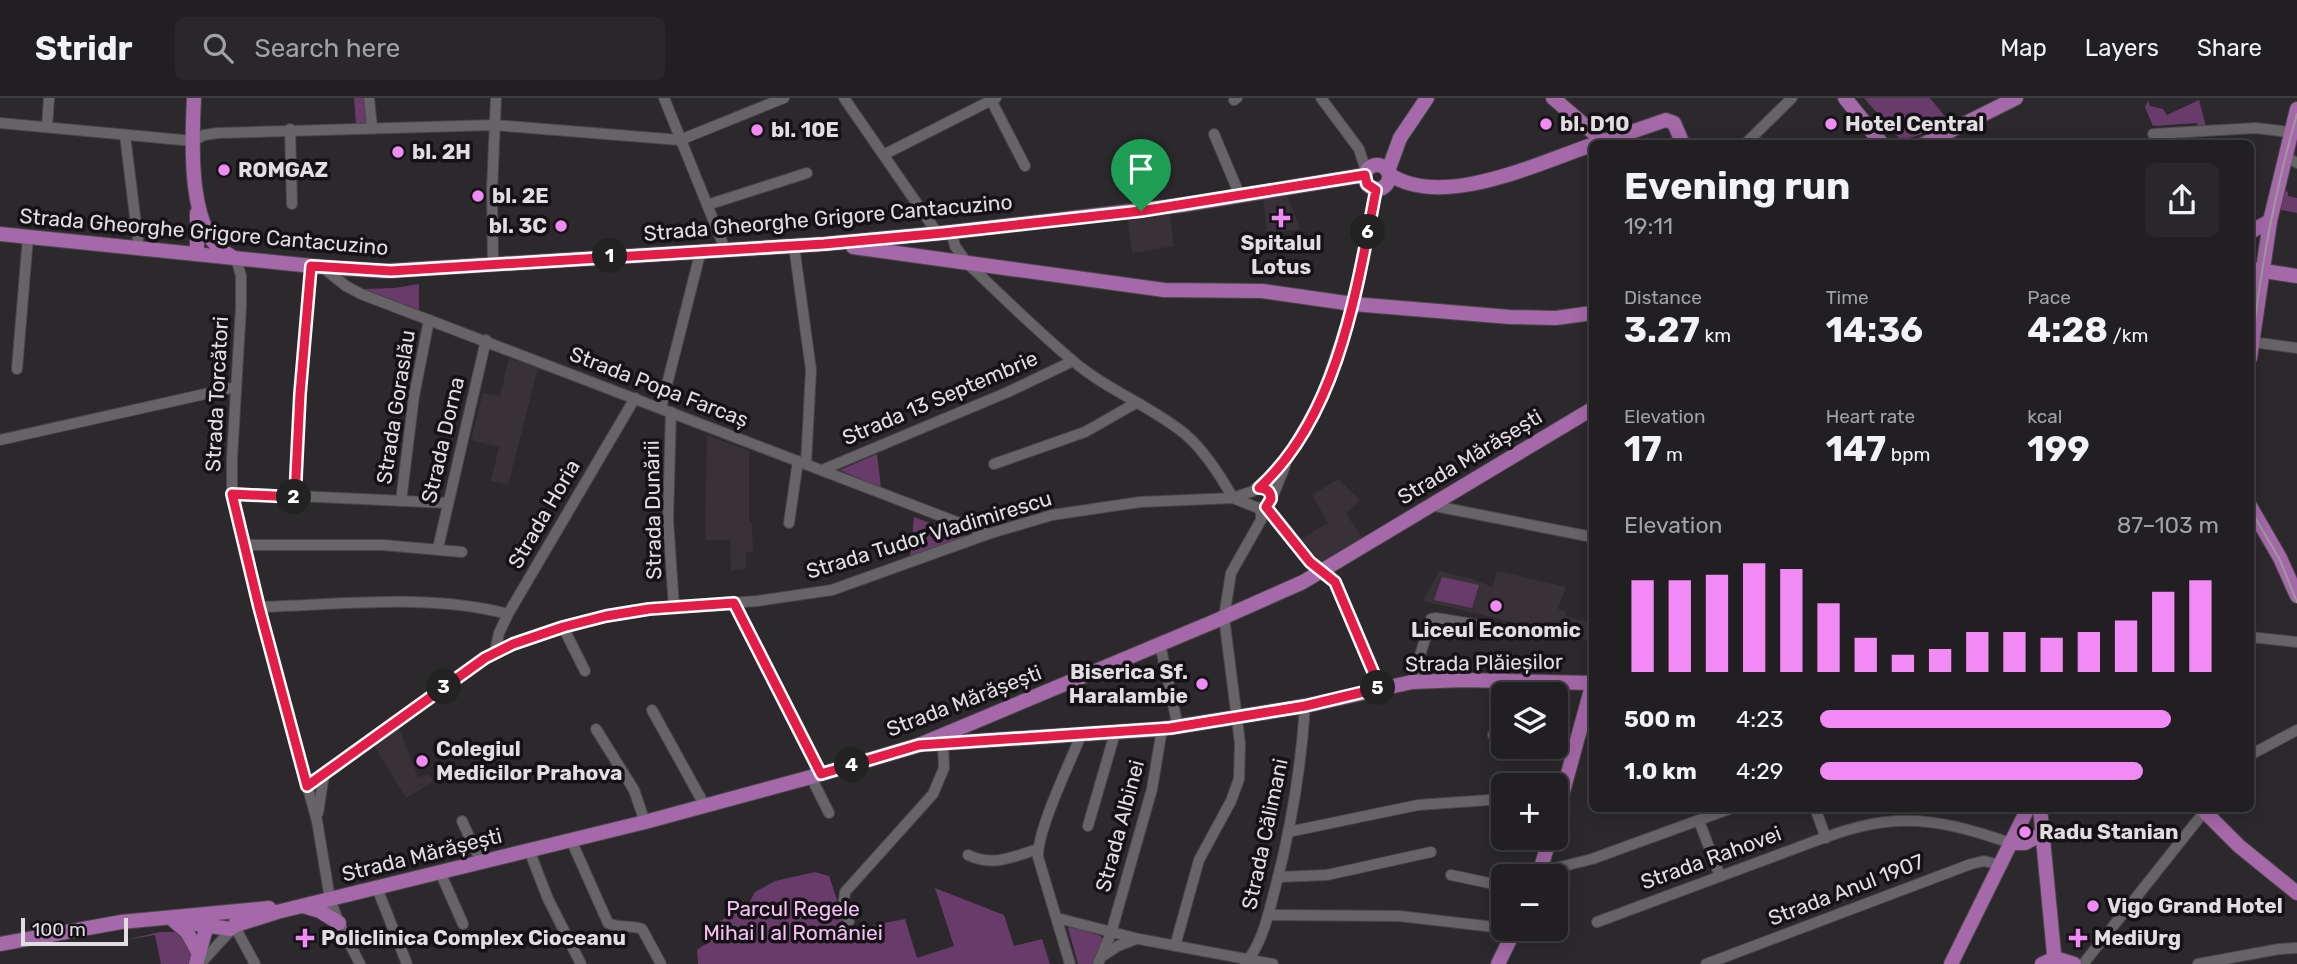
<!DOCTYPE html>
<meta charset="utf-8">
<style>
body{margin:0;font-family:Rubik,sans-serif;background:#29272a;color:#f1f3f6;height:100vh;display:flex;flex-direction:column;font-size:26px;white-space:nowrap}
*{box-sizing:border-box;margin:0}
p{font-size:23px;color:#a2a2a5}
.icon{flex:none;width:38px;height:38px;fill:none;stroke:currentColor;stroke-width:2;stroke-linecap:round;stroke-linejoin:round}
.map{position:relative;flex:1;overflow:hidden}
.sheet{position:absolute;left:1589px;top:42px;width:665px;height:672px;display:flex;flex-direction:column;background:#211f21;border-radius:10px;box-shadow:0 4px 18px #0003,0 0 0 2px #3e3d3f}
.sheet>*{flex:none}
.buttons{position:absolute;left:1491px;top:584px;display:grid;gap:14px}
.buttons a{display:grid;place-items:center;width:77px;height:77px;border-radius:10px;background:#211f21;box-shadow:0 4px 18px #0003,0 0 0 2px #3e3d3f;font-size:35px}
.scale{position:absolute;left:21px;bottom:18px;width:107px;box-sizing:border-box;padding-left:7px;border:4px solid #e0dee0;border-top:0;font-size:19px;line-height:24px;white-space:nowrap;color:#e0dee0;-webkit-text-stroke:5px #141214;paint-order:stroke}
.pin{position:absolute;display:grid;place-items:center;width:60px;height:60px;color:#fff;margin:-72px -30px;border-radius:50% 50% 50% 0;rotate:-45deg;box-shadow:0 0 7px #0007}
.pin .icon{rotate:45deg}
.km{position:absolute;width:35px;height:35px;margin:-18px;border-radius:50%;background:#222;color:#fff;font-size:19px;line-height:35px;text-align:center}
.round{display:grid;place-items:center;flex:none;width:74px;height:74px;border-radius:10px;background:#29272a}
.headline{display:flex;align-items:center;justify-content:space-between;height:119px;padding:0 35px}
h1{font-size:38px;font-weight:700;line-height:52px}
.metrics{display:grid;grid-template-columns:repeat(3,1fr);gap:10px;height:119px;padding:7px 35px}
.metrics div{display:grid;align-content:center}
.metrics b{font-size:35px;font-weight:700}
.metrics small{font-size:19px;font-weight:400}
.metrics p{font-size:19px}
.chart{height:196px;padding:14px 35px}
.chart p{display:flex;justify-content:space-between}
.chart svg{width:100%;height:126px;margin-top:7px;stroke:#f18af4;stroke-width:6}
ul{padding:0 35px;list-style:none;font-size:23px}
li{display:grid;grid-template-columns:112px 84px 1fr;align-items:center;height:52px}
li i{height:18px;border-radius:9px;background:#f18af4}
header{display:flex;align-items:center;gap:42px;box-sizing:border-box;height:98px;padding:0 35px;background:#211f21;border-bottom:2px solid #3e3d3f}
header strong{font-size:33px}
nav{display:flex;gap:38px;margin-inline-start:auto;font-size:24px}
.search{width:490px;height:63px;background:#29272a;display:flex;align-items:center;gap:18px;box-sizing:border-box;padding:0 24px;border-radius:10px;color:#a2a2a5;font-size:26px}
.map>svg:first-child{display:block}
.built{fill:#383138}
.green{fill:#693b6a}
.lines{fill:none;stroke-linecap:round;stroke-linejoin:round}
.minor-casing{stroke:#494749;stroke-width:12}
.major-casing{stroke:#494749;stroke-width:16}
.minor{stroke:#676467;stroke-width:10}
.major{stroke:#a568a8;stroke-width:14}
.tram{stroke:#9d9b9d;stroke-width:2}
.route-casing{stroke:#fff;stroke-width:14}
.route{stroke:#e11d48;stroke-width:9}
.poi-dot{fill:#f18af4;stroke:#141214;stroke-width:2.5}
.labels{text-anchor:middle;stroke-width:7;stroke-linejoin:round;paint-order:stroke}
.poi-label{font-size:21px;font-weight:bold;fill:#e0dee0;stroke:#141214;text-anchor:start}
.street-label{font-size:21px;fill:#e0dee0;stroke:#141214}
.park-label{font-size:21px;fill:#f6c0f7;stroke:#141214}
</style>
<header>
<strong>Stridr</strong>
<div class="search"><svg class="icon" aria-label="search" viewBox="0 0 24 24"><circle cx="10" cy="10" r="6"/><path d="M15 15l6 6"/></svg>Search here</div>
<nav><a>Map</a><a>Layers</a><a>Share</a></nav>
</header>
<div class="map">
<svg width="2297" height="866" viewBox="0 0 2297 866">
<rect width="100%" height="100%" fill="#2c292c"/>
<g class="built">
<polygon points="1286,95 1300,131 1267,136 1263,100"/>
<polygon points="1169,113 1174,148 1132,155 1127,118"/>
<polygon points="509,260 538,270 508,387 491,383 499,349 471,342 483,295 500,298"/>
<polygon points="707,337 749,353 749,425 752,425 753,454 746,454 746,471 731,473 730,442 705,442"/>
<polygon points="1338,381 1360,402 1346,416 1364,442 1331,463 1321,464 1301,441 1328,425 1312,397"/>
<polygon points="1439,473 1470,480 1492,489 1497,473 1566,489 1558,511 1566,514 1565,518 1592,525 1592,543 1423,503"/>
<polygon points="399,630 418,679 429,677 433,684 406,700 375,649"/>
</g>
<g class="green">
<polygon points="354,0 367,0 369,25 356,26"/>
<path d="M1864,0H1930L1947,21C1933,29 1915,43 1899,40Z"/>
<polygon points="2199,2 2206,29 2198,28 2197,25 2153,28 2145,9 2148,3 2150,8 2163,11 2167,17"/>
<polygon points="2282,91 2288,94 2288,98 2297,100 2297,115 2276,111"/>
<polygon points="419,186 419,212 364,191 394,190"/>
<polygon points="877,356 881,390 840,372"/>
<polygon points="914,419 966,439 910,459"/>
<polygon points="1442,479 1479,487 1472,510 1434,502"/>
<polygon points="815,774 829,778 847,832 905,821 917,860 954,848 935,790 1004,817 1014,848 1042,841 1050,866 698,866 697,852 725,833 720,823 748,807 755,794 775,783"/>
<polygon points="1072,828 1101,838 1103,843 1093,866 1078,866 1068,830"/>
<polygon points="160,834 178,834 193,851 191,866 161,866 155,837 125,842"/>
</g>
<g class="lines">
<defs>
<g id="minor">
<polyline points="369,0 372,29"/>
<polyline points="664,0 725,151"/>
<polyline points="844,0 938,136"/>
<polyline points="1321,0 1359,51 1366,73"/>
<polyline points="991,2 1025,68"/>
<polyline points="1234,2 1237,0"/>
<polyline points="0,25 193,43 204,37 218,35 494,27 680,42 784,0"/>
<polyline points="47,29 49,0"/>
<polyline points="290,31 292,106"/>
<polyline points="1214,36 1240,98"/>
<polyline points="2153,36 2256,30 2297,35"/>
<polyline points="125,37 139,151"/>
<polyline points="1745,46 1792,0"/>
<polyline points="885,56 996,0"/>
<polyline points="2285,58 2297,65"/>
<polyline points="707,107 807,75"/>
<path d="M951,134L955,148L967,165C1002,198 1036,232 1073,263C1107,292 1151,308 1185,336C1205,353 1220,377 1233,400"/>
<polyline points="794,148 811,272 806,366"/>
<polyline points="236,160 241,178 241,209 232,360 232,395 278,583 317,723 330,801 339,825 360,866"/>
<polyline points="493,166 492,92 496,0"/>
<polyline points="322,169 346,188 361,196 988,436"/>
<polyline points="2252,244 2297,250"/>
<polyline points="17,271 28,139"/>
<polyline points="661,310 701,152"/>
<polyline points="671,314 668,422 674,509"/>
<polyline points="0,342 236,289"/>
<polyline points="994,366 1085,334 1136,305"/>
<polyline points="822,372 1008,294 1073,263"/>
<polyline points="232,395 448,405"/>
<polyline points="295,399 300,296 311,168"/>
<polyline points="1233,400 1258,410 1266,409 1270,405 1285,368"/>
<polyline points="401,403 414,298 429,222"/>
<polyline points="1430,407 1592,439"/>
<polyline points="1266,409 1309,464 1335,484 1380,590"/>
<polyline points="789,425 798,363"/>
<polyline points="244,447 383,447 462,454"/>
<polyline points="438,450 486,242"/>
<polyline points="734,505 821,676"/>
<path d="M259,509C341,507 428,495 508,516"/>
<polyline points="563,529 585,573"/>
<polyline points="2250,539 2297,544"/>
<polyline points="1160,546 1178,629"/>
<polyline points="495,554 499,535 508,516 635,300"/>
<polyline points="1412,584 1431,521 1436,520 1473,526"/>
<polyline points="652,612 705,708"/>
<polyline points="596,631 634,692 645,724"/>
<polyline points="1493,637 1498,635 1499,630 1502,583"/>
<polyline points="2250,657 2297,632"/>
<polyline points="811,679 829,715"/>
<polyline points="307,688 485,560 524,542 606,518 649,511 757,503 832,492 988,436 1052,417 1140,404 1233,400 1253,393 1274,376 1290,355 1316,309 1325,289 1357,194 1376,92"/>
<polyline points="1815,710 1826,740"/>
<polyline points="318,715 324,676"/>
<polyline points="462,723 481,764"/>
<polyline points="1699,723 1720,778"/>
<polyline points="1088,728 1115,635"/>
<polyline points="1288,734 1418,707 1503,701"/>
<path d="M571,742L608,825C618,831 631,826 642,831L661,866"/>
<polyline points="529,752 548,801 581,866"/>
<path d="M968,757C993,769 1013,759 1038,751"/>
<polyline points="440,774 463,826"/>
<polyline points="1540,774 1592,761 1732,710"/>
<polyline points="1451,777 1503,788"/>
<polyline points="1278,779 1327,777 1431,754"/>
<polyline points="377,790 407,866"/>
<polyline points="1268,817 1399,818 1503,830"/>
<polyline points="1057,820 1139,841 1273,866"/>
<polyline points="849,823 843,809 845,794 933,696 944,670 943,645"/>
<path d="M1597,824C1659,801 1721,778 1783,755C1819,742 1857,725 1896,723C1936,721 1973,732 2010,745"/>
<polyline points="235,829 255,866"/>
<polyline points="1175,848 1199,762 1231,703 1239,681 1240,645 1224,519 1231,475 1261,422 1261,410"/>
<polyline points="1104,857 1118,848 1136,841"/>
<polyline points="200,866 232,831"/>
<path d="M1070,866L1038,759C1037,732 1070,665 1081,637"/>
<polyline points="1098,866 1111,835 1152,691 1162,631"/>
<path d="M1245,866C1263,844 1268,817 1275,791C1291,730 1301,671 1305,608"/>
<polyline points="1706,866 1971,766 1984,763 2000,767"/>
<polyline points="2083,866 2204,714"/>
<polyline points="2198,866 2279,851 2297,850"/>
</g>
<g id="major">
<path d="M194,0C192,41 186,139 231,158"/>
<polyline points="1553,0 1603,43"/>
<polyline points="1845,0 1882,46"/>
<polyline points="1596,46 1666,22 1674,25 1683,46"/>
<polyline points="1924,46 2016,0"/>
<circle cx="1377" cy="79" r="12"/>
<polyline points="1388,73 1400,40 1427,0"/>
<path d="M1389,76C1442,112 1538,65 1592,47"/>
<polyline points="2250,134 2270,123"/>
<polyline points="0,136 322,169 386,173 824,146 951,134 1183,107 1365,77"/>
<polyline points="853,149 1164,192 1262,193 1353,206 1510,219 1556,220 1592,215"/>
<polyline points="197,156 197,115"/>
<polyline points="2250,171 2297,178"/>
<polyline points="2250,260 2270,123 2297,11"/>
<polyline points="2250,408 2280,460 2297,498"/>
<polyline points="931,646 1162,631 1305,608 1412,584 1463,582 1592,585"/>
<polyline points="2040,710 2055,866"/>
<polyline points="2201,710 2239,748 2297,795"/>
<polyline points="1556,719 1592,588"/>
<polyline points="2010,745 2025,745 2042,736"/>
<polyline points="1538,779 1550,740"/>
<polyline points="303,808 320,813 339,825"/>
<polyline points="174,823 187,834 199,856"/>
<polyline points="177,823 230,831 236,827 237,818"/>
<polyline points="236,827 277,814 645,724 811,679 919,647 1213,524 1303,484 1592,311"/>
<polyline points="0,846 121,824 269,810"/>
<polyline points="196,866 209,820"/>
<polyline points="1498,866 1515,831"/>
<polyline points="1951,866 2028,710"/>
<polyline points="2042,866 2055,860 2074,866"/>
</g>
</defs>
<use href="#minor" class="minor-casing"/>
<use href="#major" class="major-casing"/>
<use href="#minor" class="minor"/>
<use href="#major" class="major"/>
<g class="tram">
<path d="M2250,273C2257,187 2273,100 2297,16"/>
<polyline points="2250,411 2280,462 2297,504"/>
</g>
</g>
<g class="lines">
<defs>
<path id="route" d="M1365,77L1367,86L1376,92C1357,191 1338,318 1259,390C1267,390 1271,394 1271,401L1266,409L1310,464L1335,484L1380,590L1305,608L1170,630L919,647L821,676L734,505L649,511L606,518L563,529L513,546L485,560L307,688L259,509L232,396L295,399L300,296L311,168L391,173L824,146L943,135L1141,113Z"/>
</defs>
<use href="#route" class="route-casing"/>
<use href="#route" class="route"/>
</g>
<g class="poi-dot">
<circle cx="1546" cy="26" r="7"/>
<circle cx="1831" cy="26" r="7"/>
<circle cx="757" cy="32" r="7"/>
<circle cx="398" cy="54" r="7"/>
<circle cx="224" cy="72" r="7"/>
<circle cx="478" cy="98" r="7"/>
<path d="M1277.5 109.5h7v7h7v7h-7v7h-7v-7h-7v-7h7z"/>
<circle cx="561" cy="128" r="7"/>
<circle cx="1496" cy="508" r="7"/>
<circle cx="1202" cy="586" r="7"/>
<circle cx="422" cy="663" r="7"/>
<circle cx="2025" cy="734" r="7"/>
<circle cx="2093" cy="808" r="7"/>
<path d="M301.5 829.5h7v7h7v7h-7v7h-7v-7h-7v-7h7z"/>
<path d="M2074.5 829.5h7v7h7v7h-7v7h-7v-7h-7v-7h7z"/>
</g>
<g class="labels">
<g class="poi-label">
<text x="1560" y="33">bl. D10</text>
<text x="1845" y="33">Hotel Central</text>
<text x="771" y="39">bl. 10E</text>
<text x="412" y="61">bl. 2H</text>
<text x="238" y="79">ROMGAZ</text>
<text x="492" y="105">bl. 2E</text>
<text x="547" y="135" text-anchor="end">bl. 3C</text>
<text x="1281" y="152" text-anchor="middle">Spitalul<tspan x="1281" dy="24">Lotus</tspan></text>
<text x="1496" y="539" text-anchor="middle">Liceul Economic</text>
<text x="1188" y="581" text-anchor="end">Biserica Sf.<tspan x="1188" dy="24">Haralambie</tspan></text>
<text x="436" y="658">Colegiul<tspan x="436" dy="24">Medicilor Prahova</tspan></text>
<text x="2039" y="741">Radu Stanian</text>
<text x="2107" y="815">Vigo Grand Hotel</text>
<text x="321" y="847">Policlinica Complex Cioceanu</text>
<text x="2094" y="847">MediUrg</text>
</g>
<g class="street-label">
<text transform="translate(828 120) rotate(-5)" y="7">Strada Gheorghe Grigore Cantacuzino</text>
<text transform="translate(204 134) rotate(5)" y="7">Strada Gheorghe Grigore Cantacuzino</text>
<text transform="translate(659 289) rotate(21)" y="7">Strada Popa Farcaș</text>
<text transform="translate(217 296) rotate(-87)" y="7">Strada Torcători</text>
<text transform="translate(940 300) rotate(-23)" y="7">Strada 13 Septembrie</text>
<text transform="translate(396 309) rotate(-81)" y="7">Strada Goraslău</text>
<text transform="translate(443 342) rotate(-77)" y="7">Strada Dorna</text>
<text transform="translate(1470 359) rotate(-31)" y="7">Strada Mărășești</text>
<text transform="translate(653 412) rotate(-91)" y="7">Strada Dunării</text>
<text transform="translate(544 416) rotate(-60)" y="7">Strada Horia</text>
<text transform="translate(929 437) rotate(-17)" y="7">Strada Tudor Vladimirescu</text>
<text transform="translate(1484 565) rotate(-1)" y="7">Strada Plăieșilor</text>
<text transform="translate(964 603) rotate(-21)" y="7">Strada Mărășești</text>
<text transform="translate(1120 728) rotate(-75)" y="7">Strada Albinei</text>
<text transform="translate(1265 736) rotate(-78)" y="7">Strada Călimani</text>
<text transform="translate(422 757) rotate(-14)" y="7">Strada Mărășești</text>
<text transform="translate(1711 760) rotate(-20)" y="7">Strada Rahovei</text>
<text transform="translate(1846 792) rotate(-21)" y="7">Strada Anul 1907</text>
</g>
<g class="park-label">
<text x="793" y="818">Parcul Regele<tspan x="793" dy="24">Mihai I al României</tspan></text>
</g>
</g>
</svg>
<div class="buttons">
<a><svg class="icon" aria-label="layers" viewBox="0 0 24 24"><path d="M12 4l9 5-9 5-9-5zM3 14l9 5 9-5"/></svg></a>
<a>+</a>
<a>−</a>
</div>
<div class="scale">100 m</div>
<div class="pin" style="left:1141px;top:113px;background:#1e9e55"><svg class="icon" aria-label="arrive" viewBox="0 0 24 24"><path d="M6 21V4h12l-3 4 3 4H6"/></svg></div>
<b class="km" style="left:610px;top:158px">1</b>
<b class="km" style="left:294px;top:399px">2</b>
<b class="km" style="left:444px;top:589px">3</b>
<b class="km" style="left:852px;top:667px">4</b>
<b class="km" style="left:1378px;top:590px">5</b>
<b class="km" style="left:1368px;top:134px">6</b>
<section class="sheet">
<div class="headline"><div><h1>Evening run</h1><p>19:11</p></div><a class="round"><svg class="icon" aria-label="share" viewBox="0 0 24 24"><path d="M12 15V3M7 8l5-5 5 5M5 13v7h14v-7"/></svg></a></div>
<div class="metrics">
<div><p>Distance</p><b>3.27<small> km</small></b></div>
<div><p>Time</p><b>14:36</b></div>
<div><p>Pace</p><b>4:28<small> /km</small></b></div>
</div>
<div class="metrics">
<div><p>Elevation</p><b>17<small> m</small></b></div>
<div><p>Heart rate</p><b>147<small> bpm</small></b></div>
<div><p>kcal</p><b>199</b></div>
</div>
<div class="chart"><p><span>Elevation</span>87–103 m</p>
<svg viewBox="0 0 160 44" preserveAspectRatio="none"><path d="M5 44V12M15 44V12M25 44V10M35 44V6M45 44V8M55 44V20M65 44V32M75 44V38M85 44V36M95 44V30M105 44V30M115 44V32M125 44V30M135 44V26M145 44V16M155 44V12"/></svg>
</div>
<ul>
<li><b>500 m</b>4:23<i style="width:88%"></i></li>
<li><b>1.0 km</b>4:29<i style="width:81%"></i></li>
</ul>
</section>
</div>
